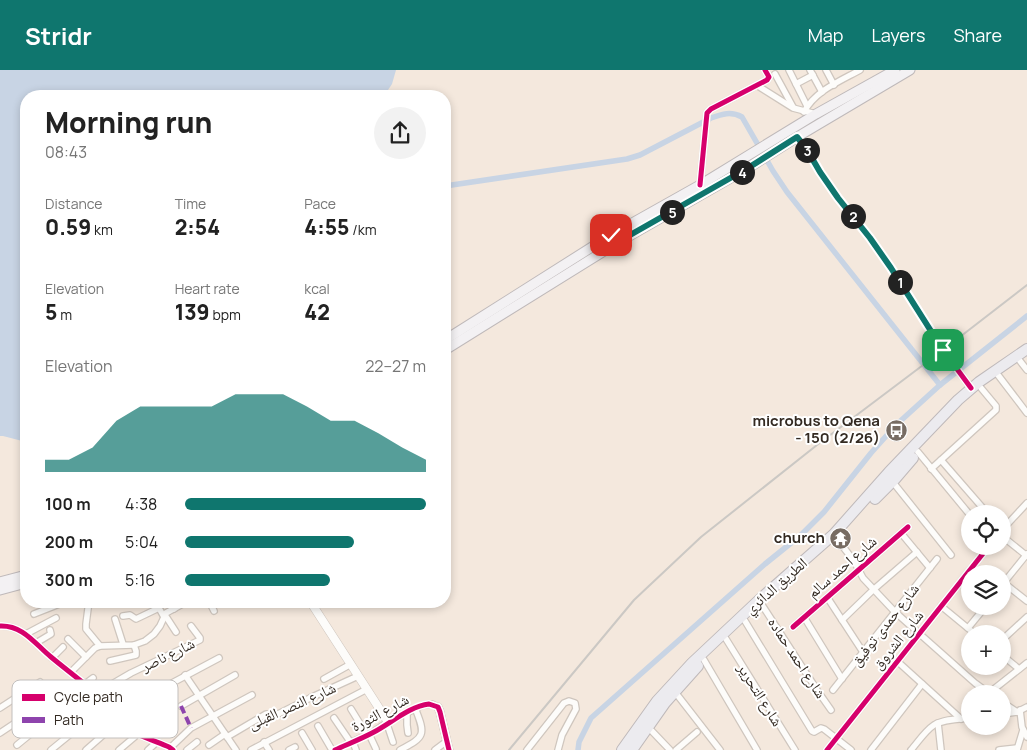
<!DOCTYPE html>
<meta charset="utf-8">
<style>
body{margin:0;font-family:Manrope,"Noto Naskh Arabic",sans-serif;background:#f2f2f2;color:#222;height:100vh;display:flex;flex-direction:column;font-size:19px;white-space:nowrap}
*{box-sizing:border-box;margin:0}
p{font-size:16px;color:#767676}
.icon{flex:none;width:28px;height:28px;fill:none;stroke:currentColor;stroke-width:2;stroke-linecap:round;stroke-linejoin:round}
.map{position:relative;flex:1;overflow:hidden}
.sheet{position:absolute;left:20px;top:20px;width:431px;height:518px;display:flex;flex-direction:column;background:#fff;border-radius:20px;box-shadow:0 2px 8px #0003}
.sheet>*{flex:none}
.fabs{position:absolute;left:961px;top:435px;display:grid;gap:10px}
.fabs a{display:grid;place-items:center;width:50px;height:50px;border-radius:50%;background:#fff;box-shadow:0 2px 8px #0003;font-size:25px}
.pin{position:absolute;display:grid;place-items:center;width:42px;height:42px;color:#fff;margin:-21px;border-radius:10px;box-shadow:0 2px 8px #0006}
.km{position:absolute;width:25px;height:25px;margin:-12px;border-radius:50%;background:#222;color:#fff;font-size:14px;line-height:25px;text-align:center}
.round{display:grid;place-items:center;flex:none;width:52px;height:52px;border-radius:26px;background:#f2f2f2}
.overview{display:flex;align-items:center;justify-content:space-between;height:85px;padding:0 25px}
h1{font-size:28px;font-weight:800;line-height:38px}
.metrics{display:grid;grid-template-columns:repeat(3,1fr);gap:8px;height:85px;padding:5px 25px}
.metrics div{display:grid;align-content:center}
.metrics b{font-size:21px;font-weight:800}
.metrics small{font-size:14px;font-weight:400}
.metrics p{font-size:14px}
.chart{height:140px;padding:10px 25px}
.chart p{display:flex;justify-content:space-between}
.chart svg{width:100%;height:90px;margin-top:5px;fill:#0f766e;opacity:.7}
ul{padding:0 25px;list-style:none;font-size:16px}
li{display:grid;grid-template-columns:80px 60px 1fr;align-items:center;height:38px}
li i{height:12px;border-radius:6px;background:#0f766e}
header{display:flex;align-items:center;gap:30px;box-sizing:border-box;height:70px;padding:0 25px;background:#0f766e;color:#fff}
header strong{font-size:24px}
nav{display:flex;gap:28px;margin-inline-start:auto;font-size:18px}
.map>svg:first-child{display:block}
.water{fill:#c8d4e4}
.lines{fill:none;stroke-linecap:round;stroke-linejoin:round}
.canal{stroke:#c8d4e4;stroke-width:5.5}
.street-casing{stroke:#cfc6be;stroke-width:8}
.secondary-casing{stroke:#cfc6be;stroke-width:9}
.primary-casing{stroke:#bfb9ba;stroke-width:11}
.highway-casing{stroke:#bfb9ba;stroke-width:12}
.street{stroke:#fdfcfa;stroke-width:5.5}
.secondary{stroke:#fdfcfa;stroke-width:8}
.primary{stroke:#f3f1f3;stroke-width:9}
.highway{stroke:#ecebef;stroke-width:10}
.rail{stroke:#cbc8c4;stroke-width:2}
.quiet{stroke:#8e44ad;stroke-width:4;stroke-dasharray:8 4;stroke-linecap:butt}
.cycleway-casing{stroke:#fff;stroke-width:8}
.cycleway{stroke:#d6006c;stroke-width:5}
.route-casing{stroke:#fff;stroke-width:10}
.route{stroke:#0f766e;stroke-width:6}
.labels{text-anchor:middle;stroke-width:4;stroke-linejoin:round;paint-order:stroke}
.poi-label{font-size:15px;font-weight:bold;fill:#332a22;stroke:#fff;text-anchor:end}
.street-label{font-size:15px;fill:#332a22;stroke:#fff}
.key{fill:#fff;stroke:#c2bfbd;stroke-width:1}
.key-label{font-size:14px;fill:#332a22}
</style>
<header>
<strong>Stridr</strong>
<nav><a>Map</a><a>Layers</a><a>Share</a></nav>
</header>
<div class="map">
<svg width="1027" height="680" viewBox="0 0 1027 680">
<rect width="100%" height="100%" fill="#f4e8dd"/>
<polygon class="water" points="0,0 396,0 392,14 384,26 26,26 26,372 3,366 0,366"/>
<g class="lines">
<g class="canal">
<path d="M445,116L627,89L640,85L711,48C722,44 731,41 742,47L773,101L787,122L940,315"/>
<polyline points="578,680 579,672 591,648 765,494 801,465 824,442 871,383 896,355 940,315 1027,246"/>
</g>
<defs>
<g id="street">
<polyline points="789,0 807,36"/>
<polyline points="810,0 822,22"/>
<polyline points="826,0 834,15"/>
<polyline points="775,4 793,37"/>
<polyline points="796,14 813,5"/>
<polyline points="758,16 793,38 816,44"/>
<path d="M804,42C815,21 840,11 860,0"/>
<polyline points="797,67 806,78 820,103 838,128 870,168 912,230 943,280 971,318"/>
<polyline points="700,115 707,43 711,39 767,10 769,7 765,0"/>
<polyline points="1020,291 1027,300"/>
<polyline points="998,305 1027,343"/>
<polyline points="918,382 970,445"/>
<polyline points="941,390 988,444"/>
<polyline points="931,399 996,340 996,336 981,318"/>
<polyline points="892,411 951,485"/>
<polyline points="1002,460 1027,433"/>
<polyline points="901,463 930,498"/>
<polyline points="1002,466 1027,486"/>
<polyline points="837,469 854,491 863,508 895,542 975,613 990,624"/>
<polyline points="1004,513 1027,531"/>
<polyline points="1002,515 1027,484"/>
<polyline points="827,527 863,582"/>
<polyline points="89,531 86,554 86,559 100,576"/>
<polyline points="155,531 164,547"/>
<polyline points="170,531 174,539"/>
<polyline points="209,531 214,541"/>
<polyline points="133,532 134,531"/>
<polyline points="762,535 817,620 831,640"/>
<polyline points="941,536 975,564"/>
<polyline points="34,544 67,531"/>
<polyline points="165,545 176,562"/>
<polyline points="123,546 130,545 136,549 159,538"/>
<polyline points="804,547 842,609"/>
<polyline points="115,549 123,574"/>
<polyline points="842,550 873,520 917,482"/>
<polyline points="745,551 812,661 814,662 821,658 824,659 851,680"/>
<path d="M0,556C23,555 35,574 51,587C63,597 75,606 87,616C99,628 108,642 121,653C134,665 153,670 169,677L173,680"/>
<polyline points="793,557 908,457"/>
<polyline points="968,558 986,536"/>
<polyline points="26,564 56,548"/>
<polyline points="68,569 86,587"/>
<polyline points="726,569 795,680"/>
<polyline points="1002,570 1027,547"/>
<polyline points="36,573 51,564 50,560"/>
<polyline points="1002,585 1019,599"/>
<polyline points="52,588 63,577"/>
<polyline points="704,590 757,680"/>
<polyline points="110,591 136,585 136,581 134,575"/>
<polyline points="897,591 961,649"/>
<polyline points="71,602 95,578 100,576 134,575 145,571 154,564 160,556 166,543 188,531"/>
<polyline points="185,605 236,680"/>
<polyline points="324,609 351,594"/>
<polyline points="85,614 93,608"/>
<polyline points="833,620 937,489"/>
<polyline points="675,622 720,680"/>
<polyline points="989,623 1027,593"/>
<polyline points="95,624 131,603 200,570 200,568 191,556"/>
<polyline points="1002,632 1017,642"/>
<polyline points="181,636 235,605"/>
<polyline points="0,638 40,612"/>
<polyline points="351,639 367,665"/>
<polyline points="1020,640 1022,657 1027,667"/>
<polyline points="112,643 152,618 159,620 219,588"/>
<polyline points="407,643 407,655 408,663"/>
<polyline points="1002,644 1017,642 1027,637"/>
<polyline points="334,648 351,673"/>
<polyline points="938,653 941,680"/>
<polyline points="387,654 393,672"/>
<polyline points="318,656 332,680"/>
<polyline points="648,657 670,680"/>
<polyline points="0,663 48,631"/>
<polyline points="302,663 312,680"/>
<polyline points="369,664 376,679"/>
<polyline points="227,667 266,644 274,646 310,628 358,606"/>
<polyline points="264,672 269,680"/>
<polyline points="353,672 356,680"/>
<polyline points="17,675 88,617"/>
<polyline points="209,675 225,664"/>
<polyline points="170,678 191,658 252,625"/>
<polyline points="51,680 105,636"/>
<polyline points="86,680 119,651"/>
<polyline points="119,680 138,664"/>
<polyline points="148,680 157,672"/>
<polyline points="187,680 197,672"/>
<polyline points="251,680 367,619"/>
<polyline points="289,680 295,677"/>
<polyline points="335,680 373,662 388,652 423,635 432,634 438,637"/>
<path d="M400,680C425,667 426,665 415,638"/>
<polyline points="435,680 447,671"/>
<polyline points="527,680 564,633 569,631 575,633 576,639 562,665 558,680"/>
<polyline points="676,680 697,662"/>
<polyline points="827,680 989,476"/>
<polyline points="871,680 922,614"/>
<path d="M911,680C918,672 925,661 934,655C944,649 958,649 970,648"/>
<polyline points="999,680 1017,678"/>
<polyline points="1017,680 1023,660"/>
</g>
<g id="secondary">
<polyline points="310,531 388,652"/>
<polyline points="438,637 440,642 449,680"/>
</g>
<g id="primary">
<polyline points="445,270 611,165 700,115 816,44 895,0"/>
<polyline points="445,280 617,173 748,98 797,67 910,0"/>
<polyline points="0,512 26,505"/>
<polyline points="0,520 26,513"/>
</g>
<g id="highway">
<polyline points="875,429 895,409 913,388"/>
<polyline points="622,680 657,631 692,593 759,530 834,464 889,402 958,330 979,312 1027,279"/>
<polyline points="632,680 665,633 698,596"/>
</g>
</defs>
<use href="#street" class="street-casing"/>
<use href="#secondary" class="secondary-casing"/>
<use href="#primary" class="primary-casing"/>
<use href="#highway" class="highway-casing"/>
<use href="#street" class="street"/>
<use href="#secondary" class="secondary"/>
<use href="#primary" class="primary"/>
<use href="#highway" class="highway"/>
<polyline class="rail" points="509,680 634,530 701,467 817,375 943,280 1027,215"/>
<polyline class="quiet" points="181,636 191,658"/>
<defs>
<g id="cycleway">
<polyline points="797,67 806,78 820,103 838,128 870,168 912,230 943,280 971,318"/>
<polyline points="700,115 707,43 711,39 767,10 769,7 765,0"/>
<path d="M0,556C23,555 35,574 51,587C63,597 75,606 87,616C99,628 108,642 121,653C134,665 153,670 169,677L173,680"/>
<polyline points="793,557 908,457"/>
<path d="M335,680C348,674 361,669 374,662C391,653 410,636 429,634L438,637L440,642L449,680"/>
<polyline points="827,680 989,476"/>
</g>
</defs>
<use href="#cycleway" class="cycleway-casing"/>
<use href="#cycleway" class="cycleway"/>
</g>
<g class="lines">
<defs>
<polyline id="route" points="611,165 616,173 748,98 797,67 806,78 820,102 838,128 870,168 891,198 943,280"/>
</defs>
<use href="#route" class="route-casing"/>
<use href="#route" class="route"/>
</g>
<defs>
<symbol id="bus-disc" viewBox="-11 -11 22 22"><circle r="9.5" fill="#776c63" stroke="#fff"/><path d="M-5-6H5V4H4V6H2V4H-2V6H-4V4H-5ZM-3.5-4V0h7V-4ZM-3.5 1.2v1.5H-2V1.2ZM2 1.2v1.5H3.5V1.2Z" fill="#fff"/></symbol>
<symbol id="temple-disc" viewBox="-11 -11 22 22"><circle r="9.5" fill="#776c63" stroke="#fff"/><path d="M0-6L5-2H3V0L6.5 2.5H4V6H1.5V3h-3V6H-4V2.5H-6.5L-3 0V-2H-5Z" fill="#fff"/></symbol>
</defs>
<g fill-rule="evenodd">
<use href="#bus-disc" x="884" y="348" width="25" height="25"/>
<use href="#temple-disc" x="828" y="456" width="25" height="25"/>
</g>
<g class="labels">
<g class="poi-label">
<text x="880" y="356">microbus to Qena<tspan x="880" dy="17">- 150 (2/26)</tspan></text>
<text x="825" y="473">church</text>
</g>
<g class="street-label">
<text transform="translate(842 497) rotate(-41)" y="5">شارع احمد سالم</text>
<text transform="translate(776 516) rotate(-41)" y="5">الطريق الدائري</text>
<text transform="translate(885 555) rotate(-52)" y="5">شارع حمدى توفيق</text>
<text transform="translate(898 570) rotate(-51)" y="5">شارع الشروق</text>
<text transform="translate(168 585) rotate(-26)" y="5">شارع ناصر</text>
<text transform="translate(797 588) rotate(57)" y="5">شارع احمد حماده</text>
<text transform="translate(760 625) rotate(58)" y="5">شارع التحرير</text>
<text transform="translate(292 636) rotate(-24)" y="5">شارع النصر القبلى</text>
<text transform="translate(380 643) rotate(-28)" y="5">شارع الثورة</text>
</g>
</g>
<rect x="12" y="610" width="166" height="58" rx="8" class="key"/>
<rect x="22" y="624" width="23" height="7" fill="#d6006c"/>
<rect x="22" y="647" width="23" height="6" fill="#8e44ad"/>
<g class="key-label">
<text x="54" y="632">Cycle path</text>
<text x="54" y="655">Path</text>
</g>
</svg>
<div class="fabs">
<a><svg class="icon" aria-label="locate" viewBox="0 0 24 24"><circle cx="12" cy="12" r="6"/><path d="M12 2v4M12 18v4M2 12h4M18 12h4"/></svg></a>
<a><svg class="icon" aria-label="layers" viewBox="0 0 24 24"><path d="M12 4l9 5-9 5-9-5zM3 14l9 5 9-5"/></svg></a>
<a>+</a>
<a>−</a>
</div>
<div class="pin" style="left:943px;top:280px;background:#1e9e55"><svg class="icon" aria-label="arrive" viewBox="0 0 24 24"><path d="M6 21V4h12l-3 4 3 4H6"/></svg></div>
<div class="pin" style="left:611px;top:165px;background:#d93025"><svg class="icon" aria-label="check" viewBox="0 0 24 24"><path d="M5 12l5 5 9-10"/></svg></div>
<b class="km" style="left:900px;top:212px">1</b>
<b class="km" style="left:853px;top:146px">2</b>
<b class="km" style="left:807px;top:80px">3</b>
<b class="km" style="left:742px;top:102px">4</b>
<b class="km" style="left:672px;top:142px">5</b>
<section class="sheet">
<div class="overview"><div><h1>Morning run</h1><p>08:43</p></div><a class="round"><svg class="icon" aria-label="share" viewBox="0 0 24 24"><path d="M12 15V3M7 8l5-5 5 5M5 13v7h14v-7"/></svg></a></div>
<div class="metrics">
<div><p>Distance</p><b>0.59<small> km</small></b></div>
<div><p>Time</p><b>2:54</b></div>
<div><p>Pace</p><b>4:55<small> /km</small></b></div>
</div>
<div class="metrics">
<div><p>Elevation</p><b>5<small> m</small></b></div>
<div><p>Heart rate</p><b>139<small> bpm</small></b></div>
<div><p>kcal</p><b>42</b></div>
</div>
<div class="chart"><p><span>Elevation</span>22–27 m</p>
<svg viewBox="0 0 160 44" preserveAspectRatio="none"><path d="M0 44V38L10 38L20 32L30 19L40 12L50 12L60 12L70 12L80 6L90 6L100 6L110 12L120 19L130 19L140 25L150 32L160 38V44z"/></svg>
</div>
<ul>
<li><b>100 m</b>4:38<i style="width:100%"></i></li>
<li><b>200 m</b>5:04<i style="width:70%"></i></li>
<li><b>300 m</b>5:16<i style="width:60%"></i></li>
</ul>
</section>
</div>
